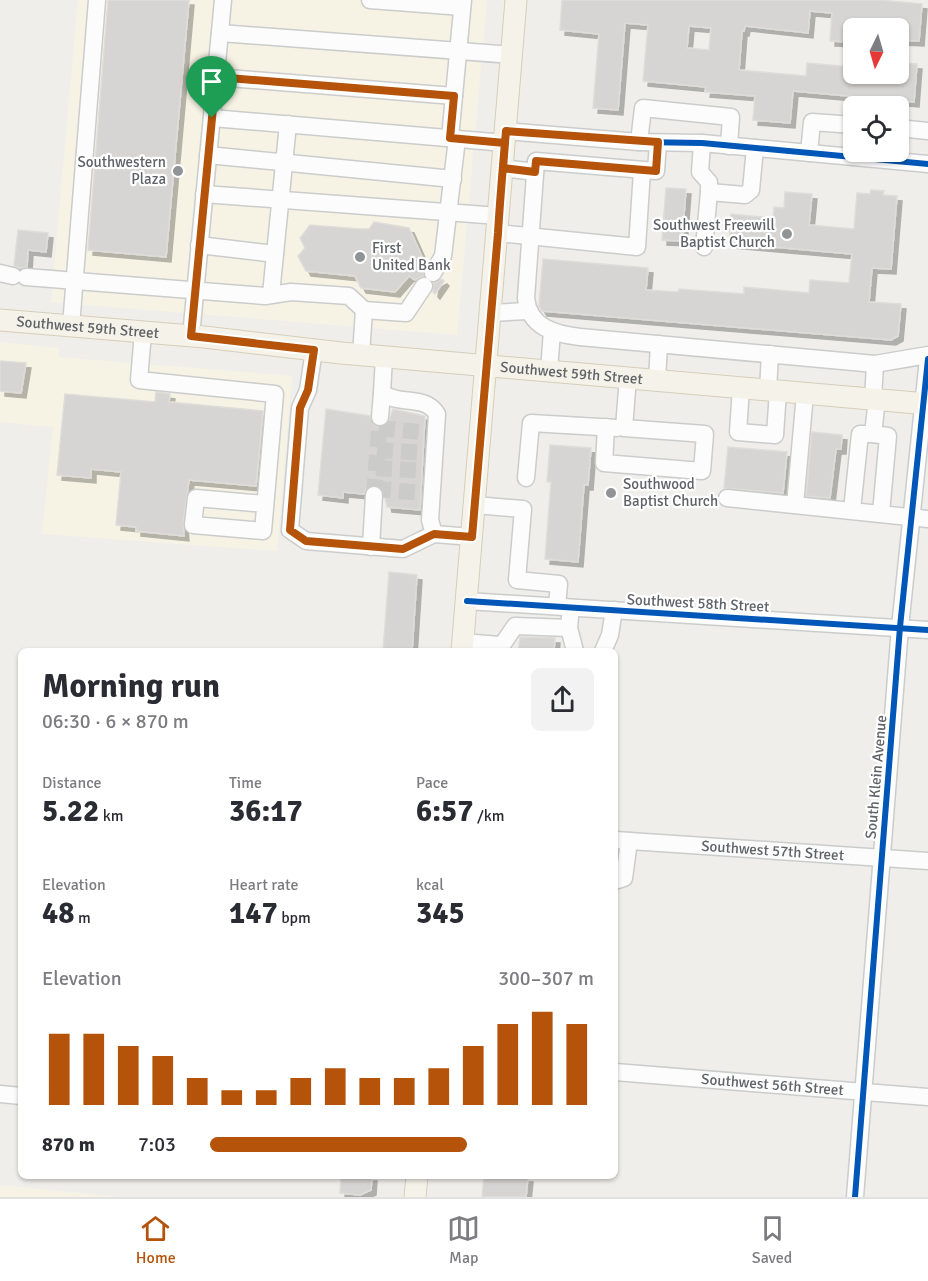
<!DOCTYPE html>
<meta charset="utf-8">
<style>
body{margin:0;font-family:Signika,sans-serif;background:#f2f2f3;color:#2b2b33;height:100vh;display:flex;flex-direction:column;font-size:22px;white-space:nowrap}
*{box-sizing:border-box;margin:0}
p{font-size:20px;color:#7c7c81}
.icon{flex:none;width:33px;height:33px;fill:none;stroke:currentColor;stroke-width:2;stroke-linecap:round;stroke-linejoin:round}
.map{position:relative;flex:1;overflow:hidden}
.drawer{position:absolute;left:18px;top:648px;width:600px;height:531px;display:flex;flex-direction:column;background:#fff;border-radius:9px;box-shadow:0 2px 4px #0004}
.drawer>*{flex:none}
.needle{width:39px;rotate:185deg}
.buttons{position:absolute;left:843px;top:18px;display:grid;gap:12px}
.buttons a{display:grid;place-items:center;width:66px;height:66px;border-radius:9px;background:#fff;box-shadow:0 2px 4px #0004;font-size:30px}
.pin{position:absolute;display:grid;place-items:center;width:51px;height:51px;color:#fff;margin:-62px -26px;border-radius:50% 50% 50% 0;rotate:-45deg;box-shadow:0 0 6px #0007}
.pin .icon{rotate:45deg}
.round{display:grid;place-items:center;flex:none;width:63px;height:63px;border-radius:9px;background:#f2f2f3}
.headline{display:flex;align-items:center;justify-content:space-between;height:102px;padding:0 24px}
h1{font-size:33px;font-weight:800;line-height:45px}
.stats{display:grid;grid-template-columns:repeat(3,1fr);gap:9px;height:102px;padding:6px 24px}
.stats div{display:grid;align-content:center}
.stats b{font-size:30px;font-weight:800}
.stats small{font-size:16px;font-weight:400}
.stats p{font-size:16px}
.chart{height:168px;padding:12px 24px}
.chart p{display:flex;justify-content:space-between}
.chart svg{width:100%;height:108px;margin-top:6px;stroke:#b45309;stroke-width:6}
ul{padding:0 24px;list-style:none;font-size:20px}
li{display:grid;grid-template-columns:96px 72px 1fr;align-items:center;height:45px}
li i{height:15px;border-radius:8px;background:#b45309}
.tabs{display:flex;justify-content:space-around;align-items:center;height:84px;border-top:2px solid #e1e1e2;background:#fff;font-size:16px;color:#7c7c81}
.tabs a{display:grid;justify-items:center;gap:3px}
.tabs .selected{color:#b45309}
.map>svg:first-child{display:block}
.commercial{fill:#f7f3e4}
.building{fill:#d6d5d3;stroke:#deddd9;stroke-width:1.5;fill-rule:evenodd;filter:url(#shadow)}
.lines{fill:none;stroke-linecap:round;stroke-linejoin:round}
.minor-tunnel{stroke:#cbcbca;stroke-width:16;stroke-dasharray:16 8;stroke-linecap:butt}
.minor-casing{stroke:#cbcccc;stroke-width:19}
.major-casing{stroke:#d7ceb8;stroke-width:23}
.minor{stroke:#fdfcfc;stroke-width:16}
.major{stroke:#f4f2e9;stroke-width:21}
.cycleway-casing{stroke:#fff;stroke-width:10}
.cycleway{stroke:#0057b8;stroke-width:6}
.route-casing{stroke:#fff;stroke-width:12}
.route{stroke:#b45309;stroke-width:8}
.poi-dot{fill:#919496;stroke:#fff;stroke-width:2}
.labels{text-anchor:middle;stroke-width:4.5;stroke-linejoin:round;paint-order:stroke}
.poi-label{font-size:15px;fill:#5f6368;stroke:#fff;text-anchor:end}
.street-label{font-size:15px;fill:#5f6368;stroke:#fff}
</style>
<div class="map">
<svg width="928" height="1197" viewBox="0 0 928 1197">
<defs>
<filter id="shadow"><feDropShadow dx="5" dy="5" stdDeviation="0" flood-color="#0004"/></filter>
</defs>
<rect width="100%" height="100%" fill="#efeeea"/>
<g class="commercial">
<polygon points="78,0 487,0 457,335 51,302"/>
<polygon points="0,342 59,348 59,357 292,376 277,551 42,534 53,427 0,422"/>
<polygon points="0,1185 118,1197 0,1197"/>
</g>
<g class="building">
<polygon points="108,0 189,0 166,257 88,250"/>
<path d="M562,0H879L922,4L919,41L898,40V28H854V42L830,41L832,13L810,11L808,33L745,26L744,31H742L739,70L806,76L807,63L854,67V74H898V63L917,64L914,102L793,91L790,123L753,120L755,96L705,92L706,87L643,81L648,25L625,23L618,110L593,108L599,34L560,30ZM689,26L711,28L709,50L687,48Z"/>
<polygon points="666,188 686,189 682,241 662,240"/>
<polygon points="871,190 884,191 883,195 897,196 891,269 872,268 869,302 901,304 898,336 891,340 542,311 539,306 543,259 648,268 646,290 678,292 679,289 744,294 744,287 809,293 810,280 849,283 852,254 729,243 731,214 773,218 774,207 784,208 785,192 812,194 809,225 854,229 857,193 870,194"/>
<polygon points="374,222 409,228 422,257 418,263 424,267 423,276 415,280 409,276 395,292 361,288 355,276 306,271 298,256 305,248 300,238 310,225 360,229 369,229"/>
<polygon points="18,230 48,233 46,252 28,250 27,267 20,268 14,266"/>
<polygon points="442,279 444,281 435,294 433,292 434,283"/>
<polygon points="0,361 26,363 21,393 0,391"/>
<polygon points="156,392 170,394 169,402 263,411 256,486 189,480 183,524 184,536 136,531 136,527 116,525 121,472 91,469 91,478 57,475 65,394 155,402"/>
<polygon points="326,409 370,416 374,425 380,427 388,423 393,409 425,416 420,510 387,507 383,490 375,485 369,486 364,494 343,492 343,498 318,495"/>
<polygon points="812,432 842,435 841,449 836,449 830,498 806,496"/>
<polygon points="550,445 591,448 588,485 584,485 578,562 545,559 551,482 547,482"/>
<polygon points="728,447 787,452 783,493 724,488"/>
<polygon points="389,572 417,575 412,651 383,651"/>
<polygon points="520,637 555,638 554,651 518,651"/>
<polygon points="341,1176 372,1176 371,1190 360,1195 340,1193"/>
<polygon points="484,1176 528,1177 526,1197 482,1197"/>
</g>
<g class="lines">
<g class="minor-tunnel">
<polyline points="379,428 430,433"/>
<polyline points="377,450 428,453"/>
<polyline points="376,468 427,471"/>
<polyline points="375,489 425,493"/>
<polyline points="374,495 380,417"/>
</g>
<defs>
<g id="minor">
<polyline points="370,0 462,7"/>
<polyline points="220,33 512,55"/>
<polyline points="216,77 454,96"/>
<polyline points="212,118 505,143"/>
<polyline points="898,128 928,131"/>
<polyline points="506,131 639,142 702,143 928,164"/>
<polyline points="450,138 463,0"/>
<polyline points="639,142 643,108 731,117 729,146"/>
<path d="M658,143L656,171L536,161L526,298C529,327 554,334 580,337L875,364L928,355"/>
<polyline points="702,143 700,172 709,182 709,192"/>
<polyline points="809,153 812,122 854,125"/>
<polyline points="208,155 453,179"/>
<polyline points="503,168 535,172"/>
<polyline points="204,194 499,216"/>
<polyline points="498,233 637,247 642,171"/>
<polyline points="199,245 275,254"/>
<polyline points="704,247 709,192 745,195 751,190 755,148"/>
<polyline points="0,273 13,276"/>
<polyline points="433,273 443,256 457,139"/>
<polyline points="26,277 265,296 291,292 349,296 364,310 406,313 424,286"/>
<polyline points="271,294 288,124"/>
<polyline points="491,313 527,311"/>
<polyline points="71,326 97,0"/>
<polyline points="143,332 139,380 275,394 263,531 193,525 196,498 265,504"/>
<polyline points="191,336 223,0"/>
<polyline points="314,350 308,390 300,408 290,530 306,541 403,549 434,534 472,537"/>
<polyline points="361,355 364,310"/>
<path d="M384,357L382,393C399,406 425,394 437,414L430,520L434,534"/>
<polyline points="549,371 552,331"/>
<polyline points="657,380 659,344"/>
<polyline points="741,388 738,432 775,435 778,391"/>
<polyline points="768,390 770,354"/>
<polyline points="873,399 875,364"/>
<polyline points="877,399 873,434 888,436 881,513"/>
<polyline points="380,417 382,393"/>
<polyline points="606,427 604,463 702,471 705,434 624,428 628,377"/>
<polyline points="526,478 531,423 617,428"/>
<polyline points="727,498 928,519"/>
<polyline points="475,505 523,509 517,580 559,584 557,606"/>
<polyline points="795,505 805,394"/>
<polyline points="852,510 860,434 873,434"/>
<polyline points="371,547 374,495"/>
<polyline points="467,601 928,630"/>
<polyline points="570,617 569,628 575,651"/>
<polyline points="463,642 499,645"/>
<polyline points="498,651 515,626 569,628"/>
<polyline points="603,651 610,635 614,610"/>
<path id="s1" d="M615,840L928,861"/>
<polyline points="615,881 624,878 629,841"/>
<path id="s2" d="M615,1072L928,1097"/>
<polyline points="0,1094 21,1096"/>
<polyline points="855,1197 900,627 928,359"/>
</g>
<g id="major">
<path id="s3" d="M0,320L204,337L341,353L928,404"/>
<polyline points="462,651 516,0"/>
<polyline points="415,1197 417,1176"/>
</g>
</defs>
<use href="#minor" class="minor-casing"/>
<use href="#major" class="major-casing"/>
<use href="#minor" class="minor"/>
<use href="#major" class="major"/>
<defs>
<g id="cycleway">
<polyline points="506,131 639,142 702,143 928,164"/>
<polyline points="467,601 928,630"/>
<polyline points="855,1197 900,627 928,359"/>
</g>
</defs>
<use href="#cycleway" class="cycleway-casing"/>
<use href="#cycleway" class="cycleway"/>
</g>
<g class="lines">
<defs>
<path id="route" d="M212,118L191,336L314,350L308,390L300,408L290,530L306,541L403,549L434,534L472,537L498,233C500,199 503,165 506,131L658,142L656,171L536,161L535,172L503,168L505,143L450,138L454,96L216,77L212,118"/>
</defs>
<use href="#route" class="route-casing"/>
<use href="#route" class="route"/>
</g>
<g class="poi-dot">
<circle cx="178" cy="171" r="6"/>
<circle cx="787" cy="234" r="6"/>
<circle cx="360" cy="257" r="6"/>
<circle cx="611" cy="493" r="6"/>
</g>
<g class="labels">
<g class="poi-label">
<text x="166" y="167">Southwestern<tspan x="166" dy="17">Plaza</tspan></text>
<text x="775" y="230">Southwest Freewill<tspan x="775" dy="17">Baptist Church</tspan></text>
<text x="372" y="253" text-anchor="start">First<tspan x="372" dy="17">United Bank</tspan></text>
<text x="623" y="489" text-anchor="start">Southwood<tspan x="623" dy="17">Baptist Church</tspan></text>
</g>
<g class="street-label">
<text dy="5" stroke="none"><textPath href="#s3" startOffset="88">Southwest 59th Street</textPath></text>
<text dy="5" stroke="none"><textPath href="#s3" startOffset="574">Southwest 59th Street</textPath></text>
<text transform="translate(698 603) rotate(3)" y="5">Southwest 58th Street</text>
<text transform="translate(876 777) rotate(-85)" y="5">South Klein Avenue</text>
<text dy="5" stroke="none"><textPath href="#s1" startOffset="158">Southwest 57th Street</textPath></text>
<text dy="5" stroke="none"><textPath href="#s2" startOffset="158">Southwest 56th Street</textPath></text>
</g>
</g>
</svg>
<div class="buttons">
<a><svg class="needle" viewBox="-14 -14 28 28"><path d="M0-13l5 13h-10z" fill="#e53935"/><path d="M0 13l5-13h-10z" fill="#7c7c81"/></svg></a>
<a><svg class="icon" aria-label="locate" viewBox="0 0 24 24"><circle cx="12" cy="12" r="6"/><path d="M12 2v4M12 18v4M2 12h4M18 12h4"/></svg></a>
</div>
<div class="pin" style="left:212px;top:118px;background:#1e9e55"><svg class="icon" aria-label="arrive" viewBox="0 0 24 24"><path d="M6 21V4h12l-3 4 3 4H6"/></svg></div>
<section class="drawer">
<div class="headline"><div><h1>Morning run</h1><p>06:30 · 6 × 870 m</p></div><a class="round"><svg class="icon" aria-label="share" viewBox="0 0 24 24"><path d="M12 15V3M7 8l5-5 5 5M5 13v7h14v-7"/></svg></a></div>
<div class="stats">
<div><p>Distance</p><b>5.22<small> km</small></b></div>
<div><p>Time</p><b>36:17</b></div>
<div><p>Pace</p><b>6:57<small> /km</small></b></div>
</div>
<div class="stats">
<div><p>Elevation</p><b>48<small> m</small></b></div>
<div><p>Heart rate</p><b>147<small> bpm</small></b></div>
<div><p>kcal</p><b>345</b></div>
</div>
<div class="chart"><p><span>Elevation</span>300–307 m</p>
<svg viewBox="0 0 160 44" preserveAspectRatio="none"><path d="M5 44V15M15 44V15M25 44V20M35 44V24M45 44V33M55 44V38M65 44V38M75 44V33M85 44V29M95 44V33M105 44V33M115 44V29M125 44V20M135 44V11M145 44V6M155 44V11"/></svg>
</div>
<ul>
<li><b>870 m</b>7:03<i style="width:67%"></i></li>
</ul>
</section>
</div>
<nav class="tabs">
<a class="selected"><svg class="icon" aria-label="home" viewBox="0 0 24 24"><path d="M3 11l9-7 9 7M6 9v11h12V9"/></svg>Home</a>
<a><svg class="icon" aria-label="map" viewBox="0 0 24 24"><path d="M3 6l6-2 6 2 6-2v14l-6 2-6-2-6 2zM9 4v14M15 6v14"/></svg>Map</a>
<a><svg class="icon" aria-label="saved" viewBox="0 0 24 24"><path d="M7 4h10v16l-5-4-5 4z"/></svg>Saved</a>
</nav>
